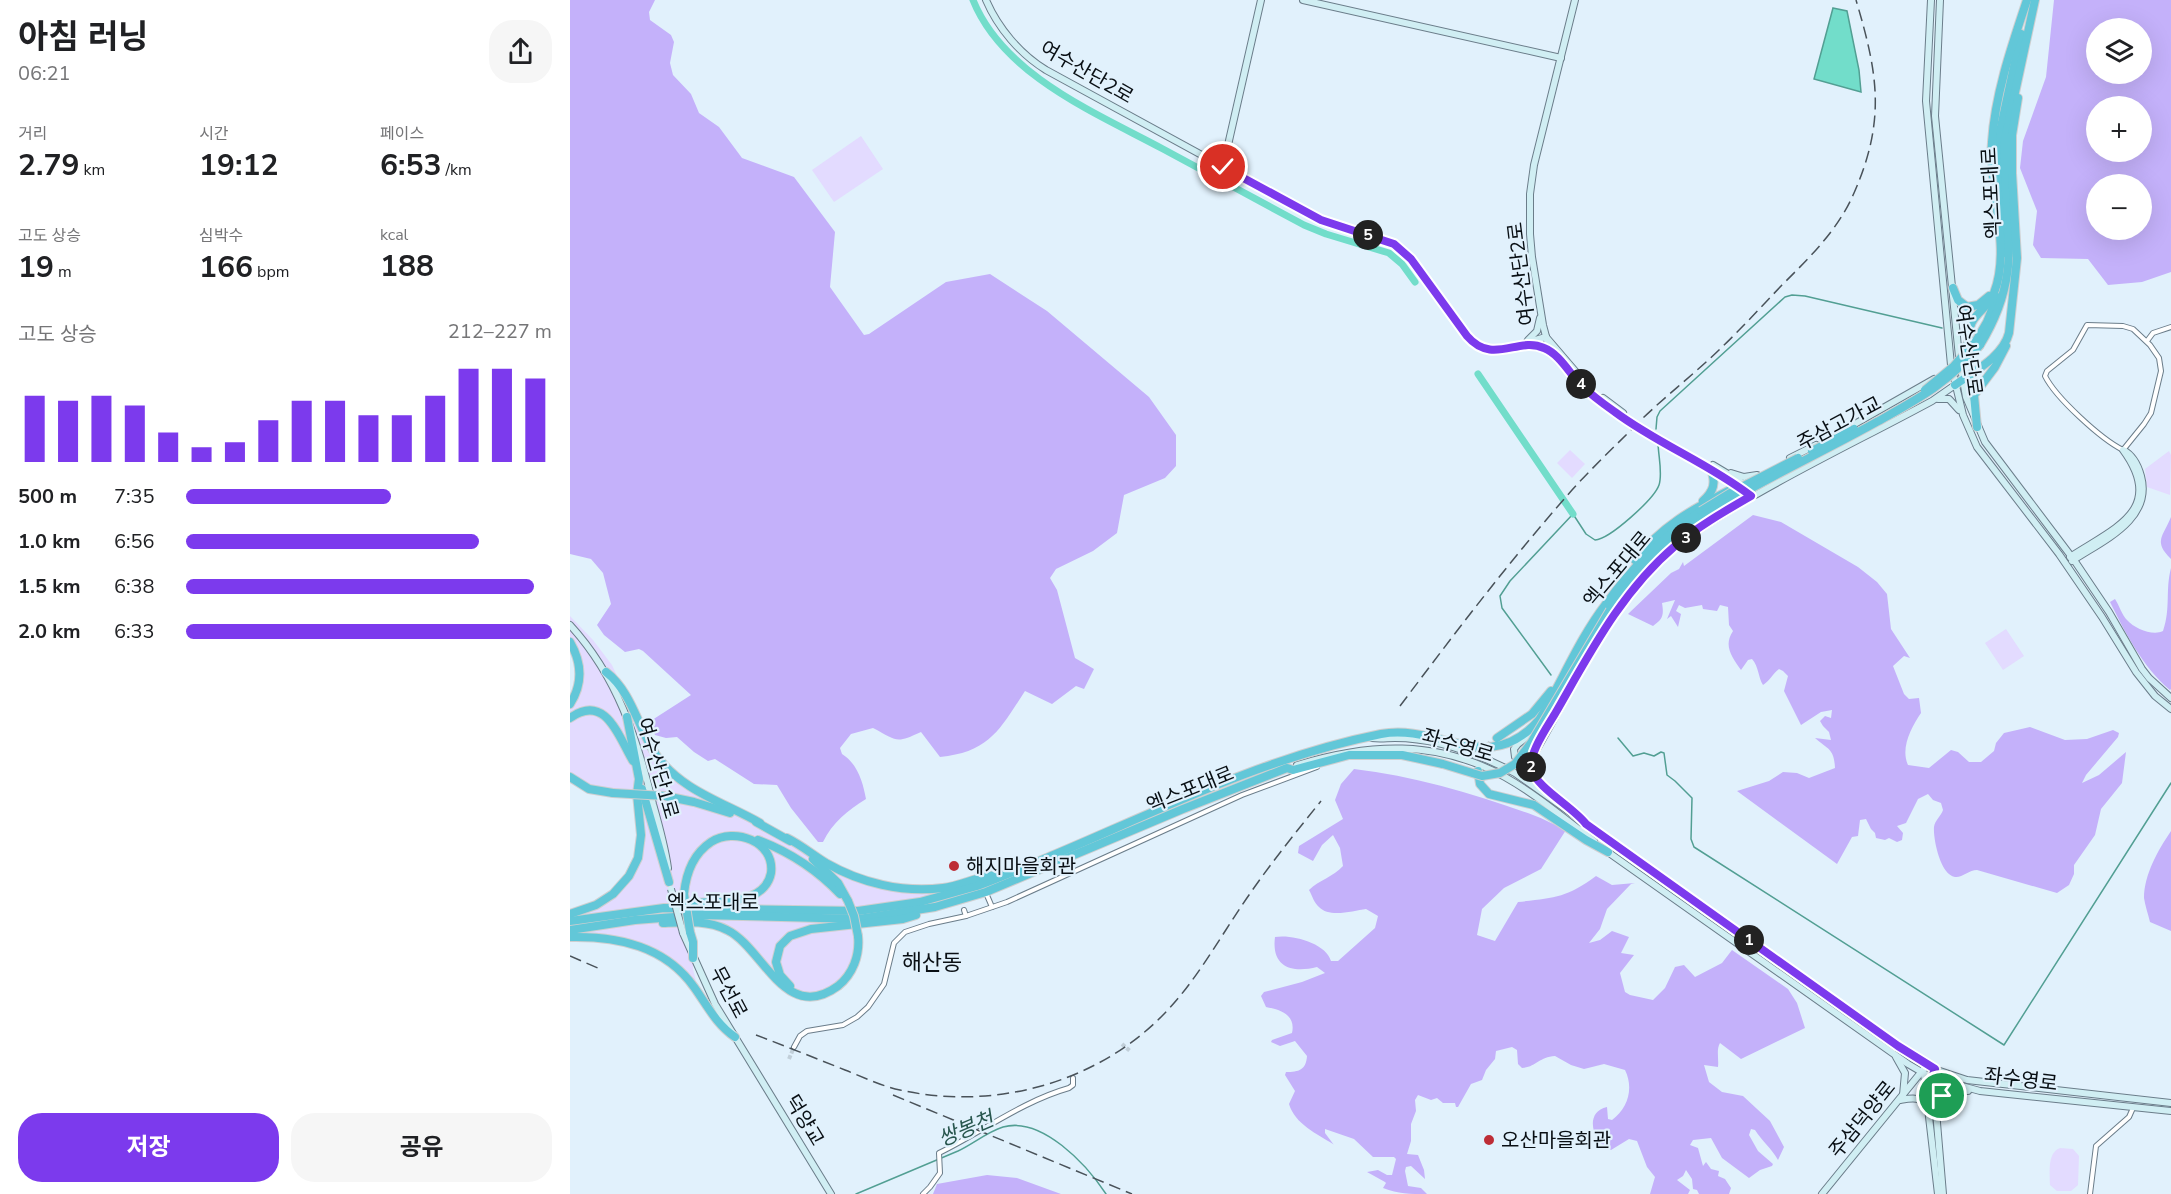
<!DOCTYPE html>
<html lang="ko">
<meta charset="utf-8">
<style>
body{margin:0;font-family:"Nunito Sans","Noto Sans KR",sans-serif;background:#f6f6f6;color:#202124;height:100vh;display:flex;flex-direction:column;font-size:22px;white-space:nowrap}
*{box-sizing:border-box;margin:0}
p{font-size:20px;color:#757577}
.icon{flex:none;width:33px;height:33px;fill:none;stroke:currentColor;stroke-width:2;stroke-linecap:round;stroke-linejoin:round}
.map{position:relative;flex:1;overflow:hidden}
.side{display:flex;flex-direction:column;background:#fff;width:570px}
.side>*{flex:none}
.buttons{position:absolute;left:1516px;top:18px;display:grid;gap:12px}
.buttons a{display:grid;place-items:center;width:66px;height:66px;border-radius:50%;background:#fff;box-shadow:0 6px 24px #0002;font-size:30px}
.pin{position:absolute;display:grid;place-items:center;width:51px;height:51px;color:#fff;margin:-26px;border:3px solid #fff;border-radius:50%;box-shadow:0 2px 6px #0007}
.km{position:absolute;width:30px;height:30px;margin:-15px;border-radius:50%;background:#222;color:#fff;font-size:16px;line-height:30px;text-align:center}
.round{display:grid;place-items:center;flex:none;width:63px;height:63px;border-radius:24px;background:#f6f6f6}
.overview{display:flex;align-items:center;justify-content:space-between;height:102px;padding:0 18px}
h1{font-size:33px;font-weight:700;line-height:45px}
.stats{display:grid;grid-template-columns:repeat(3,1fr);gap:9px;height:102px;padding:6px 18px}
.stats div{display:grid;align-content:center}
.stats b{font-size:30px;font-weight:700}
.stats small{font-size:16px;font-weight:400}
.stats p{font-size:16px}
.chart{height:168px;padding:12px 18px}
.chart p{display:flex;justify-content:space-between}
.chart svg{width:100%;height:108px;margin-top:6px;stroke:#7c3aed;stroke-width:6}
.button{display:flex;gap:12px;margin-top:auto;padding:12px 18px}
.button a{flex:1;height:69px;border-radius:24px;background:#7c3aed;color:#fff;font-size:24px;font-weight:700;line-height:69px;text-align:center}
.button a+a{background:#f6f6f6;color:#202124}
ul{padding:0 18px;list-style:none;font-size:20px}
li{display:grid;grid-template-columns:96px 72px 1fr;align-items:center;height:45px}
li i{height:15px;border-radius:8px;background:#7c3aed}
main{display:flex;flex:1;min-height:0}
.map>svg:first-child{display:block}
.green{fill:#e3dbff}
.forest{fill:#c4b1fa;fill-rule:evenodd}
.water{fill:#72ddca;stroke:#529f93;stroke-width:1.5}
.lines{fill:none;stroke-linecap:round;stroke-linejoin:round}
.stream{stroke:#529f93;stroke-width:1.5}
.river{stroke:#72ddca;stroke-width:7}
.street-tunnel{stroke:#c1cfd9;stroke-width:4;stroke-dasharray:4 2;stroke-linecap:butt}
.highway-tunnel{stroke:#c1cfd9;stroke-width:8;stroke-dasharray:8 4;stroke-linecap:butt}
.street-casing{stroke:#6b7d8a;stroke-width:6}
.secondary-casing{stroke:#6b7d8a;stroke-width:8}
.highway-casing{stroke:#cecfd0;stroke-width:10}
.street{stroke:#fff;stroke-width:4}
.secondary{stroke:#d0eef3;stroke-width:6}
.highway{stroke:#62c7d8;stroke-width:8}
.rail{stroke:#495259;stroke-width:1.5;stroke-dasharray:12 6;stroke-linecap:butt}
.secondary-bridge-casing{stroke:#6b7d8a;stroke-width:8;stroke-linecap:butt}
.highway-bridge-casing{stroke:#cecfd0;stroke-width:10;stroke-linecap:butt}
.secondary-bridge{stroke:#d0eef3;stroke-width:6}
.highway-bridge{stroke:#62c7d8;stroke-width:8}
.route-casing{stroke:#fff;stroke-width:12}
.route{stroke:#7c3aed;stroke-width:8}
.poi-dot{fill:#bd2d36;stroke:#e1f1fc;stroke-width:2}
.labels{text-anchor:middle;stroke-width:4.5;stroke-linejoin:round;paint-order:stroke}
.street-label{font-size:20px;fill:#090f14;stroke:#e1f1fc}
.poi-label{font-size:20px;fill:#090f14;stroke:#e1f1fc;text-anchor:start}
.water-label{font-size:21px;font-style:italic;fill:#28564e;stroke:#e1f1fc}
.quarter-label{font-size:22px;fill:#090f14;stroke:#e1f1fc}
</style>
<main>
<section class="side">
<div class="overview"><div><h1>아침 러닝</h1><p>06:21</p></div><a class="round"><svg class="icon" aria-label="share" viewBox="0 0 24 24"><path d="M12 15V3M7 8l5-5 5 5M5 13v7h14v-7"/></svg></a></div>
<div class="stats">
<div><p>거리</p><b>2.79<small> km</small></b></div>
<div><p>시간</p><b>19:12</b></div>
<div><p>페이스</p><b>6:53<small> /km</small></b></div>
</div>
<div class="stats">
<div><p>고도 상승</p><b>19<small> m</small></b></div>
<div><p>심박수</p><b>166<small> bpm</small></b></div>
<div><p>kcal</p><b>188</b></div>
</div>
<div class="chart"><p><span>고도 상승</span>212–227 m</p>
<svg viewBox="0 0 160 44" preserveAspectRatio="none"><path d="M5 44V17M15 44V19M25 44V17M35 44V21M45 44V32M55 44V38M65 44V36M75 44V27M85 44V19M95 44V19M105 44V25M115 44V25M125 44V17M135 44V6M145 44V6M155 44V10"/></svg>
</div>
<ul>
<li><b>500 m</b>7:35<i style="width:56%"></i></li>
<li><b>1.0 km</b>6:56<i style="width:80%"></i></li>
<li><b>1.5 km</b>6:38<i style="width:95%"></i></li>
<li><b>2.0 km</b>6:33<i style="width:100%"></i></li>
</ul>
<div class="button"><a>저장</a><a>공유</a></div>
</section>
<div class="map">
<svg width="1601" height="1194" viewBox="0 0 1601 1194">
<rect width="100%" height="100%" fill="#e1f1fc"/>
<g class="green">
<polygon points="291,136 313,169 264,202 242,170"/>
<polygon points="1000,450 1015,464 1002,478 987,463"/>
<polygon points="1599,451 1601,455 1600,495 1577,487 1575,469"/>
<polygon points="0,616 23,640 42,665 67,719 99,771 248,857 308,884 374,888 378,904 333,919 286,925 288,936 279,975 251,994 228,994 158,930 110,923 123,958 123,969 127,985 114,974 74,947 0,937 0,914 39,897 68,858 67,794 24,790 0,777 0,704 10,677 0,642"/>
<polygon points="1436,629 1454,656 1433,670 1415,643"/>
<path d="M1490,1148L1503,1149L1509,1156L1508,1185L1501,1191H1487L1480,1185C1480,1172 1477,1153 1490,1148Z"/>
</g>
<g class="forest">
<path d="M0,0H85L79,12L80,20L101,35L104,42L100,63L103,75L121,94L129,113L149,127L172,158L224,177L265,232L260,287L294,335L299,334L376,282L420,274L477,311L579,397L606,435V466L595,478L554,495L547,533L523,551L486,569L480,578L487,590L505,658L524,669L514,689L506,686L482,704L455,691C430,729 420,752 370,757L351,732C325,744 328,741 303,728L281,734L270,748L272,754C288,764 293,783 296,799C278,810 262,823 253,842H248L221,808L207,785L184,784L145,759L138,761L124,752L107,737L96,738L85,735L79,722L121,695L73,651L69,649L55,652L34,635L27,625L41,604L33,573L21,559L0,554Z"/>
<path d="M1484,0H1601V272L1572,282L1538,285L1518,259L1471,258L1463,245L1467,211L1450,168L1453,141L1476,77ZM1527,28H1572V74H1527ZM1527,106H1572V152H1527ZM1527,184H1572V230H1527Z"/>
<path d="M1183,515L1211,522L1288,567L1307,582L1317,594L1321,629L1340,658L1334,656L1323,666L1334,694L1339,699L1349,698L1351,713C1342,726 1330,748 1338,765L1359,768L1381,750L1388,752L1399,762H1411L1424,751L1426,743L1434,733L1460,727L1495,740L1517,739L1543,730L1549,733L1548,737L1516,775L1512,783L1529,775L1556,752L1552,783L1531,809L1525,835L1504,865V874L1499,885L1487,893L1407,870C1399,870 1392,878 1385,877C1370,875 1363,838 1364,827C1365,820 1371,816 1373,810L1371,803L1363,800L1358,794L1348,799L1336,823L1327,826L1333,833L1332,840L1327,842L1319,838L1315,840L1306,838L1305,833L1301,829L1296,819L1290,820L1288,836L1282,837L1267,864L1167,791L1199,781L1213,772L1227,773L1239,778L1265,768C1264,749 1259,750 1245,738L1261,740L1259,732L1253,726L1250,721L1255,716L1261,718L1262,710L1251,712L1231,725L1214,691L1218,676L1213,671L1209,669C1202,674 1201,680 1193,685C1188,677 1189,667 1182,659L1178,660L1171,670C1162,657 1153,646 1163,631L1159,625L1158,607L1150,605L1147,611L1133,609L1132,605L1115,608L1109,605L1106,611L1111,614L1108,627L1101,616L1097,619L1105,600L1092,603C1094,615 1093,619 1083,626L1058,614L1101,573L1109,569L1113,562L1114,566Z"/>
<path d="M1601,517V559C1583,541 1593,537 1601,517Z"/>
<path d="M1601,568V689L1600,690C1572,666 1556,634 1540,602L1545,599C1549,605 1552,615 1557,620C1565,629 1583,636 1593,631C1601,608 1595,591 1601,568Z"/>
<path d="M784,769C844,776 905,794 963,815C974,819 985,825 996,830L971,869L934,888L912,909L907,935L925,941L948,902C984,898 996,898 1026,876L1042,885L1065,883L1061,884L1037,909L1030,929L1019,943L1030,940L1042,931L1059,937L1051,953L1064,955L1050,973L1055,992L1060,995L1083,1000L1095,988L1105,967L1114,965L1125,977L1152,963L1162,950L1218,989L1227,1003L1235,1028L1171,1059L1150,1043C1146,1050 1149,1059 1148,1067L1134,1065L1139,1082L1152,1092L1173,1096L1200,1121L1214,1147L1208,1160C1202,1149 1192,1141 1185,1130L1181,1129L1179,1135L1188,1151L1203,1164L1202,1166L1190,1170L1179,1178L1152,1158L1141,1138L1123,1140L1120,1145L1128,1148L1133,1166L1136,1162L1141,1169L1149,1171L1148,1176L1155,1179L1161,1188L1159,1194H1129L1127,1190L1123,1189L1122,1179L1116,1170L1113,1176L1107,1180L1120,1190L1118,1194H1080L1085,1177L1077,1167L1067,1141L1059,1139L1041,1150C1023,1144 1013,1112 1037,1107L1038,1119L1042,1120C1058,1108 1064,1088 1055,1070L1034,1064L1014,1069L1001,1065L985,1056C969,1057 966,1067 952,1068L948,1064L947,1050L942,1047L926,1051L925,1059L916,1070L912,1080L901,1084L888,1107H886L885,1103H873L867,1098L861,1100L848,1095L845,1100L846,1111L841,1124V1141L837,1154L848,1155L854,1170L855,1179L841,1166L836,1167L835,1171L838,1186L851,1188L857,1194C839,1194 829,1194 813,1188L816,1183L815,1182L797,1172L808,1170L817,1175H822L826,1159L824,1157H803L784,1139L755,1129V1133L764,1145L763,1144C747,1134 725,1124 719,1104L725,1091L715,1075L716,1072C729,1072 736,1070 737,1056L725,1041L710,1046L701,1042L702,1040L722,1033C726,1015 711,1010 696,1007L691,996L694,992L732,982L755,973L747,967C723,973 701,968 705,937C722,934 756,943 761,961H768L805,928L808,916L796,909C783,911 759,918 749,907C744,903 742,895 739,890C749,880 763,877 773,866L770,848L763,835L752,845L743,861L728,853L729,846L773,819L765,800L771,784Z"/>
<path d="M1601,831V931L1580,922C1578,914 1575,905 1574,898C1574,875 1588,850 1601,831Z"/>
<polygon points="417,1175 447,1178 491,1194 363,1194 367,1184"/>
</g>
<polygon class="water" points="1263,8 1277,11 1289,70 1291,92 1244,79"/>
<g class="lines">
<g class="stream">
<polyline points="1086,429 1087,417 1090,411 1215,297 1222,295 1235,296 1372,328"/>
<path d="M981,675L932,608L930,596L940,581L1003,514L1016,534L1025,540C1040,539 1084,499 1089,485C1093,473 1088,455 1088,442"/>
<polyline points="1048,738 1063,756 1074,753 1084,756 1091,752 1094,753 1097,775 1105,781 1122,798 1121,839 1124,847 1434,1045 1601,783"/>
<path d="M286,1194C320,1180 354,1165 388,1151C403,1144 417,1132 433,1127C472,1116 517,1165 536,1194"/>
</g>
<g class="river">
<path d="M403,0C433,75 526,113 593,149C640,174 687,200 734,225L756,234L819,253L832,264L845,282"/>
<polyline points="908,374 1003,514"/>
</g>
<g class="street-tunnel">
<polyline points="552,1044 560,1051"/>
<polyline points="219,1059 224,1047"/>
</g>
<polyline class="highway-tunnel" points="908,771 911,754 927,738"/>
<defs>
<g id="street">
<path d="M1517,325L1553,326L1563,329L1580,345L1589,358L1591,371L1581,413L1574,424L1553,450C1531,439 1486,398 1475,376L1477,371L1503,350Z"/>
<polyline points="1577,341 1583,333 1601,327"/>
<polyline points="416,893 422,907"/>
<polyline points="394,910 396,916"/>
<polyline points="224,1047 230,1036 237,1031 273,1025 287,1017 298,1007 314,984 324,943 335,932 359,924 396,916 437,902 672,795 747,767"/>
<path d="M353,1194L360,1187L370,1173L369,1153C412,1132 453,1101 499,1088L503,1085V1078"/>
<polyline points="1520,1194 1526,1146 1559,1117 1563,1108"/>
</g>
<g id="secondary">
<path d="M416,0C428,28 450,54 476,70L747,218L824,244L845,264L897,336C919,361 949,344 976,337"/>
<polyline points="733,0 991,58"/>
<polyline points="1005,0 964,165 960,194 960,234 962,257 973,325 978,344 1010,383 1043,411 1076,432 1141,469 1181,496"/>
<polyline points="1361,0 1356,101 1381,365 1393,415 1407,447 1489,554 1532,617 1566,672 1585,696 1601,709"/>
<polyline points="1370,0 1365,116 1389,357 1396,397 1415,442 1504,560 1539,612 1572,669 1579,678 1601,698"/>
<polyline points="653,167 691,0"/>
<polyline points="976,337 1018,386"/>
<polyline points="958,340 967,331 970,318"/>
<polyline points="954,346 968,346 981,352"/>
<polyline points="1033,398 1053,413"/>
<polyline points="1368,399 1379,399 1389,410"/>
<polyline points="1276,429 1364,379"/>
<polyline points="1220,458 1246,445"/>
<polyline points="1143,465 1178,486"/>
<polyline points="1161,473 1174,477 1187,475"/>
<path d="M1500,557C1544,528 1597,510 1553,450C1563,455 1568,465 1571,476C1583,520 1532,541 1502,561"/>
<path d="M1079,566C1164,498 1266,453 1362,401L1385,385"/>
<path d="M0,625C47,676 67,738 83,804C89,825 95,846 98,868"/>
<path d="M802,738C810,739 817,738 825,738C866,738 909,754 945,773L1328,1046L1364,1069L1397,1080L1601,1103"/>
<path d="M962,758C956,763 951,763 945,757L944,749L948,744L967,729"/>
<path d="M727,765C799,743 866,739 935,777C967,795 995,819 1024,841"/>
<path d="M1001,808C985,795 958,783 962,758L1039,621L1066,586L1086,565"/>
<polyline points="1035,850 1338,1064 1362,1078 1410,1091 1601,1111"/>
<polyline points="113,933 145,1004 261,1194"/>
<polyline points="1326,1057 1335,1073 1333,1095"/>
<polyline points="1354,1074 1368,1194"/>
<polyline points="1363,1075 1373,1194"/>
<path d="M1330,1100C1342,1098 1351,1096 1358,1108"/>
<path d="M1364,1107C1371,1092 1382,1091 1398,1091"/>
<polyline points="1252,1194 1357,1065"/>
</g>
<g id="highway">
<polyline points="1435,253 1429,136 1451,34"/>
<polyline points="1383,288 1388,300 1397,307 1408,305 1419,296"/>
<polyline points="1406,341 1417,322 1427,297"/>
<path d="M1410,345C1458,267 1431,221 1435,139L1465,0"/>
<path d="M1394,352C1401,343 1397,332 1402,322C1408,311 1420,305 1424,293C1442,247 1418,190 1422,142C1425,94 1442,45 1457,0"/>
<path d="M1385,385C1403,372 1433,357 1439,333L1447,258L1442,173V135L1448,98"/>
<polyline points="1407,427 1404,395 1425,367 1436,346"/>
<path d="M1133,501C1144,491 1146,483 1141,469"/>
<path d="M1065,560C1092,526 1121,510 1160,490"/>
<path d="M1040,610C1069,570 1093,544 1133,516"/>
<path d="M0,642C12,663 13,684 0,704"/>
<path d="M36,672C62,692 68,728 86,755C112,791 153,802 190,823"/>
<path d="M0,718C36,692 49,738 63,761"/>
<polyline points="927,738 962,714 981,691"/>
<polyline points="908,771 910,784 919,794 964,805 1016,840 1038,852"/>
<polyline points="0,777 19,789 43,793"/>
<polyline points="72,789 99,882"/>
<polyline points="95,796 124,802 160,813"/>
<polyline points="186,822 220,841"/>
<path d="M217,838C231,845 243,855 256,863C291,883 332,893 373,888C392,886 412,874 431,875"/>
<path d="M188,840C220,852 247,870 270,894"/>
<polyline points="243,859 268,883 278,901"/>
<path d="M114,894C116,873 123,854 141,842C164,827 205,841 201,873C199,884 191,892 181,896C162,904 137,901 117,904"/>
<polyline points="0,914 26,905 43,894 59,876 68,858 71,835 67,794 69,779 57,717"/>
<path d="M0,921L94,908L288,911L350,902L407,886C541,836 670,762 811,734C870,723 918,778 969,720C992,682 1009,639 1036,604C1062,567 1094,536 1131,511"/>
<path d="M93,923C115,922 138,920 157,930C193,947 215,1025 268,986C283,974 290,955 288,936"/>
<polyline points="0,930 65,920 131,915 289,919 365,907 416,892 613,809 717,768 723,770 779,755 832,755 873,764"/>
<polyline points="120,932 123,942 123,958"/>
<path d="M0,937C48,936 95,946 124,987C137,1005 146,1024 165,1037"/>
<polyline points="220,986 210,975 206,962 210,946 220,936 241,929 333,919 346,915"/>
</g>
</defs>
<use href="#street" class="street-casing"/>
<use href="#secondary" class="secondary-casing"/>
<use href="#highway" class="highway-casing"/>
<use href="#street" class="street"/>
<use href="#secondary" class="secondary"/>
<use href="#highway" class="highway"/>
<g class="rail">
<path d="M830,706C885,633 941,559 1002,490C1021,469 1042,449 1062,429C1089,401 1121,377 1149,350C1171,329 1191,307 1212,285C1240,257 1268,230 1284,193C1316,120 1308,74 1286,0"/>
<polyline points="0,956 30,969"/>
<path d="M186,1035C215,1046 245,1058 275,1070C293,1077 311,1086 330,1090C424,1111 527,1083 594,1014C628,979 651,935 679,895C701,863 726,832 751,801"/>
<polyline points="323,1095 562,1194"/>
</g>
<defs>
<polyline id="secondary-bridge" points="101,889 113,933"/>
<g id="highway-bridge">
<polyline points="1355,390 1384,366 1406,341"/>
<polyline points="1242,451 1284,429"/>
<polyline points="1131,511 1162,492 1228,458"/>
<path d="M1133,516C1188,482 1247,455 1303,424C1346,400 1378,384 1410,345"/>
<polyline points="873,764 912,776 930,773 945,764 961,743 1040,610"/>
<polyline points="43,793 95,796"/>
<polyline points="114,894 120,932"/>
<polyline points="278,901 284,916 288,936"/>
</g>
</defs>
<use href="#secondary-bridge" class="secondary-bridge-casing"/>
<use href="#highway-bridge" class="highway-bridge-casing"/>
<use href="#secondary-bridge" class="secondary-bridge"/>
<use href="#highway-bridge" class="highway-bridge"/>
</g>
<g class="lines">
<defs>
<path id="route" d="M653,167L751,220L824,244L841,259L897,336C923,366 948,336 974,348C989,354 998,371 1009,383C1020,394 1032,403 1045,412C1088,444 1138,463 1181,496C1155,511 1127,527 1105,546C1051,592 1020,653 986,712C978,726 957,755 962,770C967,788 1003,807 1016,824L1328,1046L1365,1069L1362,1078L1364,1108L1372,1096"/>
</defs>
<use href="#route" class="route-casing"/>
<use href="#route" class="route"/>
</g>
<g class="poi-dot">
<circle cx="384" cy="866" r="6"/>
<circle cx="919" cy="1140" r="6"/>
</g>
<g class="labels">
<g class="street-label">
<text transform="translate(517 72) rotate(30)" y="7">여수산단2로</text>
<text transform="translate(1421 193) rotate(-93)" y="7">엑스포대로</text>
<text transform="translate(951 274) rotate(-97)" y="7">여수산단2로</text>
<text transform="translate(1399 350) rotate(82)" y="7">여수산단로</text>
<text transform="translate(1269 423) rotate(-28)" y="7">주삼고가교</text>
<text transform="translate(1047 569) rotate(-50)" y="7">엑스포대로</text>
<text transform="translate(888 745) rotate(16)" y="7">좌수영로</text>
<text transform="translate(88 768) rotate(74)" y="7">여수산단1로</text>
<text transform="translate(620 789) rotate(-22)" y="7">엑스포대로</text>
<text x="143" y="909">엑스포대로</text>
<text transform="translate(159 992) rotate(62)" y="7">무선로</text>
<text transform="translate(1451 1079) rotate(7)" y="7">좌수영로</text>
<text transform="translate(1292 1119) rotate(-51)" y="7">주삼덕양로</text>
<text transform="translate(235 1120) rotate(59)" y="7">덕양교</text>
</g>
<g class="poi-label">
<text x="396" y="873">해지마을회관</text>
<text x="931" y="1147">오산마을회관</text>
</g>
<g class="water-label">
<text transform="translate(396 1129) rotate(-23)" y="7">쌍봉천</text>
</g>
<g class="quarter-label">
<text x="362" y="970">해산동</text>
</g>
</g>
</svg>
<div class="buttons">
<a><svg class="icon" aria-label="layers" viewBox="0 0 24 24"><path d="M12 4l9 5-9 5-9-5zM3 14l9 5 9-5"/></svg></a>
<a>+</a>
<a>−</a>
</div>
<div class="pin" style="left:1372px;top:1096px;background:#1e9e55"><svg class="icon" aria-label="arrive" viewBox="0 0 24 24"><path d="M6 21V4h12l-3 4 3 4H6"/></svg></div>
<div class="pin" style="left:653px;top:167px;background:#d93025"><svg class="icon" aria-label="check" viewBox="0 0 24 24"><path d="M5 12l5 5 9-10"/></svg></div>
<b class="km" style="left:1179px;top:940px">1</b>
<b class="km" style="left:961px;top:767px">2</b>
<b class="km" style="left:1116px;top:538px">3</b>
<b class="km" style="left:1011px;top:384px">4</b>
<b class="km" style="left:798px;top:235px">5</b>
</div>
</main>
